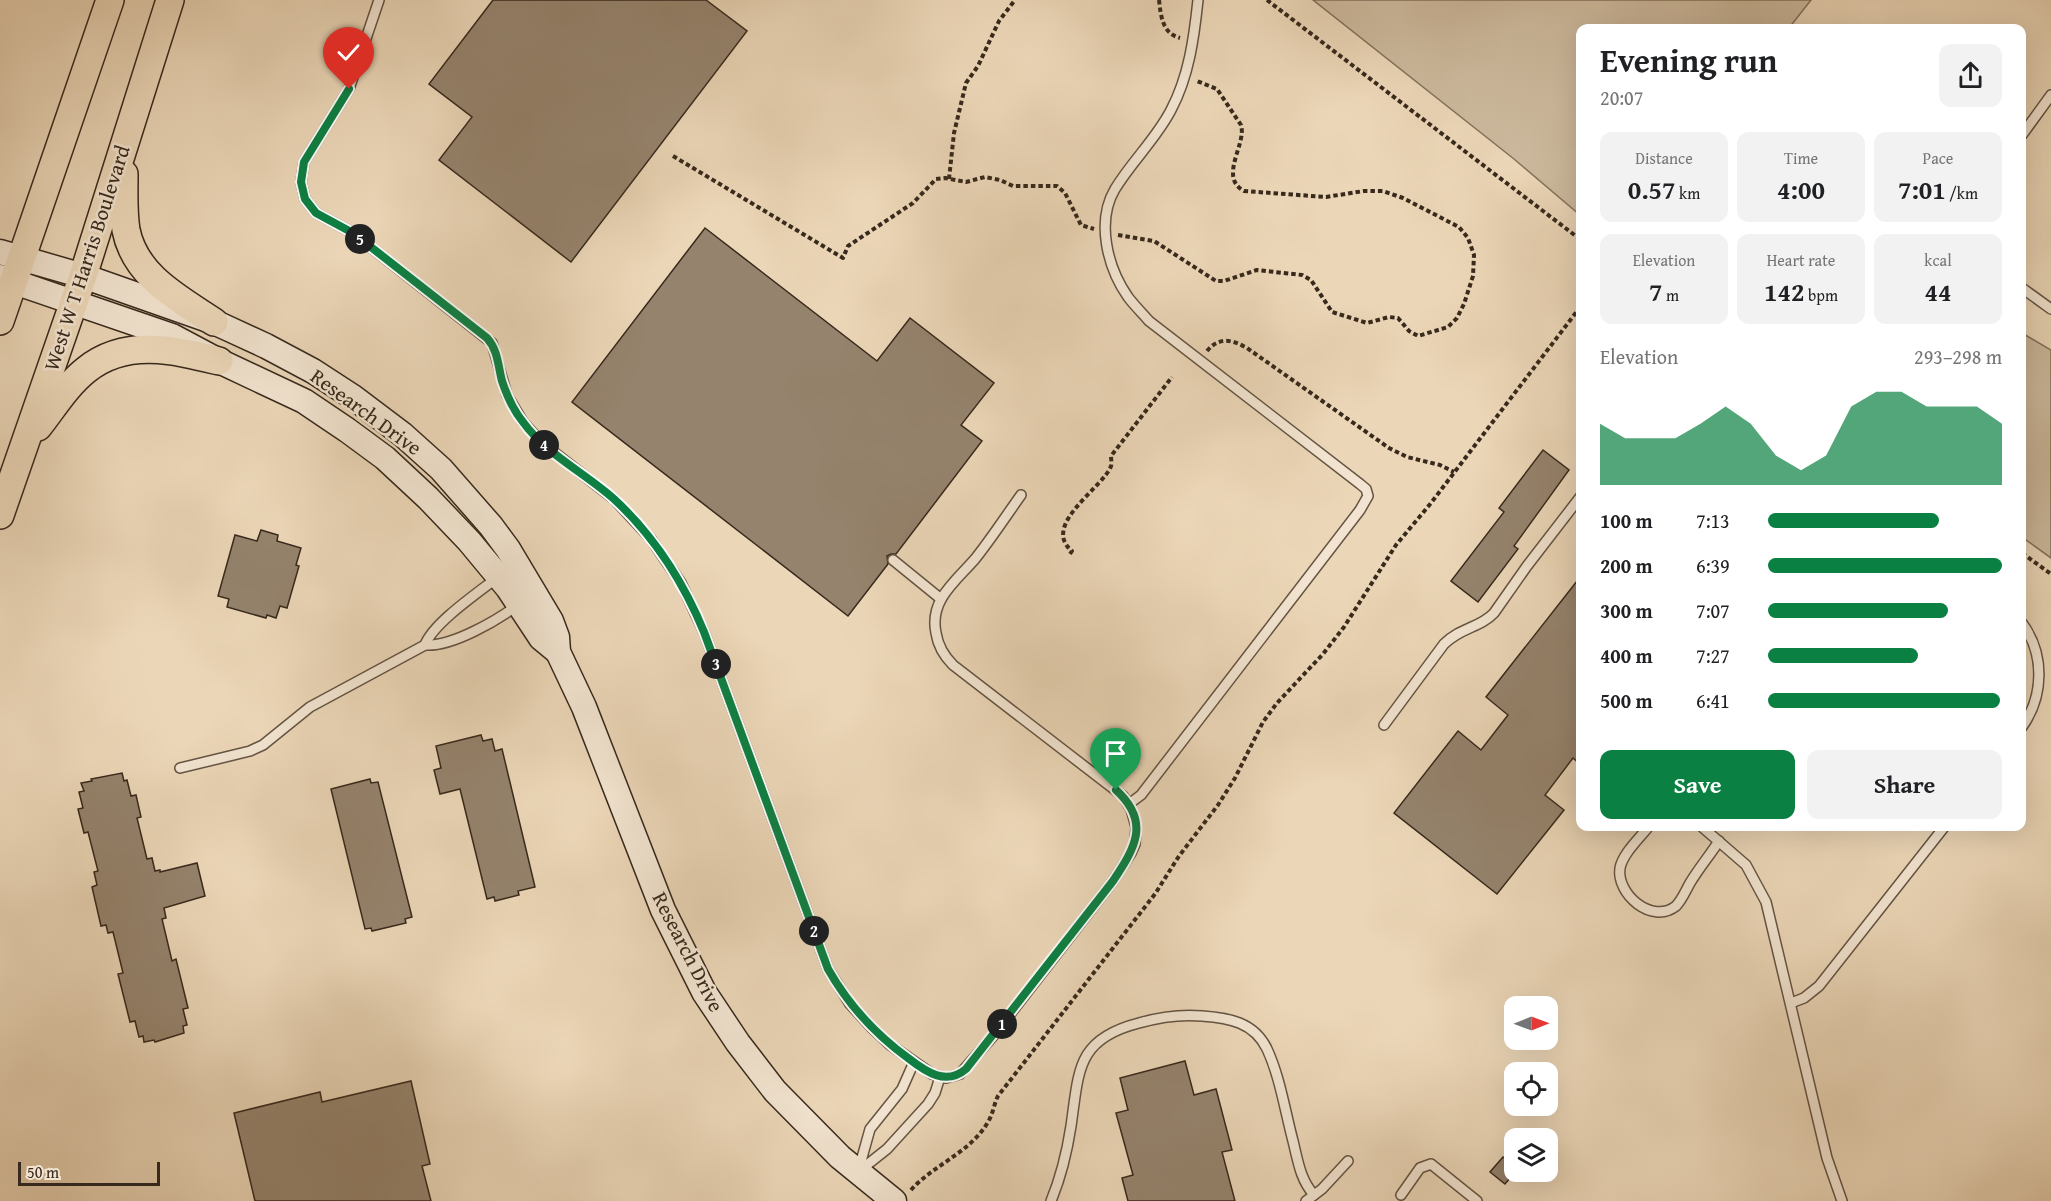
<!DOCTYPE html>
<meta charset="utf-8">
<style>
body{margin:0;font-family:"Gentium Book Plus",serif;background:#f2f2f2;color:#202124;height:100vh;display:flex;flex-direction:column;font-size:22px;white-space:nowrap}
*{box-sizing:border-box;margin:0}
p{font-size:20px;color:#757577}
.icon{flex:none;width:33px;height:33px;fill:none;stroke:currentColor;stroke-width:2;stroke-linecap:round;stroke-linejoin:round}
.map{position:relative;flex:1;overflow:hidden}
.sheet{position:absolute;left:1576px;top:24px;width:450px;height:807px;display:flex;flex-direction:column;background:#fff;border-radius:12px;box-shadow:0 6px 24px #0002}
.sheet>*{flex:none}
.needle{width:39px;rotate:89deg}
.buttons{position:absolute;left:1504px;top:996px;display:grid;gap:12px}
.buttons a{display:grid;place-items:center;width:54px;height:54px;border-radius:12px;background:#fff;box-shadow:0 6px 24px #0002;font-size:30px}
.scale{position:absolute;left:18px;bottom:15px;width:142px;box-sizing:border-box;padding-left:6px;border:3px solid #37291c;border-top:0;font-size:16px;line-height:21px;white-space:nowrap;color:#37291c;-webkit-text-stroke:4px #f2e4d0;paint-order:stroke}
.pin{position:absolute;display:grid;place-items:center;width:51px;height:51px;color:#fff;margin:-62px -26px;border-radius:50% 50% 50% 0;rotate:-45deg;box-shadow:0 0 6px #0007}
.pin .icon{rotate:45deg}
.km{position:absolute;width:30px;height:30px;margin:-15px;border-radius:50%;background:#222;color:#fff;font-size:16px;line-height:30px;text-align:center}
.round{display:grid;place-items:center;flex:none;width:63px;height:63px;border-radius:12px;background:#f2f2f2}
.head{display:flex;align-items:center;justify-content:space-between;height:102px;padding:0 24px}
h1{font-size:33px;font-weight:600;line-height:45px}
.stats{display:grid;grid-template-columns:repeat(3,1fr);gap:9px;height:102px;padding:6px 24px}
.stats div{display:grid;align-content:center;border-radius:12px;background:#f2f2f2;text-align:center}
.stats b{font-size:26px;font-weight:600}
.stats small{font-size:16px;font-weight:400}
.stats p{font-size:16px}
.chart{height:168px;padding:12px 24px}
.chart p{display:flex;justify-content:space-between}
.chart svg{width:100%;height:108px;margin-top:6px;fill:#0b8043;opacity:.7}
.button{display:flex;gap:12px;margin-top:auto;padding:12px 24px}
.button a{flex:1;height:69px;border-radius:12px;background:#0b8043;color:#fff;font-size:24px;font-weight:600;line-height:69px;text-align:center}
.button a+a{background:#f2f2f2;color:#202124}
ul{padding:0 24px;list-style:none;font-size:20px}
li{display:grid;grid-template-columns:96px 72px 1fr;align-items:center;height:45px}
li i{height:15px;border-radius:8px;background:#0b8043}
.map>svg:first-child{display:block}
.green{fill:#ccb99d;stroke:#82715c;stroke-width:1.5}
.building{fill:#95836d;stroke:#37291c;stroke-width:1.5}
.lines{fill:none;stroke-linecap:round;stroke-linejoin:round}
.lane-casing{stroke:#645443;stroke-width:12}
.secondary-casing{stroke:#37291c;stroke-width:27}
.primary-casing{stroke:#37291c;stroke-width:30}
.path{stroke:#37291c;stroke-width:4;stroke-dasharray:4.5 3;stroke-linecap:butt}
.lane{stroke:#f2e4d0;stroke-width:9}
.secondary{stroke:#f2e4d0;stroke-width:24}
.primary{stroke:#ebd6b7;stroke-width:27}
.route-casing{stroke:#fff;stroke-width:12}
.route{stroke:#0b8043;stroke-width:8}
.labels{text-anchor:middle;stroke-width:5;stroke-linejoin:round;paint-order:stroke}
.street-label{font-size:21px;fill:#37291c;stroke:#f2e4d0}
</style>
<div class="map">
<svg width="2051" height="1201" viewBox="0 0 2051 1201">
<rect width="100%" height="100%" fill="#ebd6b7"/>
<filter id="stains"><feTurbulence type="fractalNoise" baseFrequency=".00333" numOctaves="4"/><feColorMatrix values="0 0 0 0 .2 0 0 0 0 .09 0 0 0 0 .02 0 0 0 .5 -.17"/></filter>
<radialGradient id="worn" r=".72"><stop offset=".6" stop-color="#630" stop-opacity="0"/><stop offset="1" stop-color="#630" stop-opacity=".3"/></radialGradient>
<g class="green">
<polygon points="1313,0 1811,0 1789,28 1581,28 1581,216 1514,159"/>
<polygon points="2022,333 2051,350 2051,558 2022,537"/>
</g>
<g class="building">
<polygon points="493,0 706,0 747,31 571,262 439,160 472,117 429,84"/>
<polygon points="705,228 877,361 910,318 994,383 961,425 982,441 896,554 891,554 887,556 888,564 848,616 572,402"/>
<polygon points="1543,450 1569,470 1514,546 1518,549 1478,602 1451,581 1504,512 1499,508"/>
<polygon points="261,530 278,535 277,541 301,548 296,565 299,566 287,608 280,606 276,618 267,615 266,618 227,607 229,599 218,596 235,535 257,541"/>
<polygon points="1581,576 1581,765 1573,758 1545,795 1564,810 1497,894 1394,813 1458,731 1481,750 1508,715 1486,697"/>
<polygon points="481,735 483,741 492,739 495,751 502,749 535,887 518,891 519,895 495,901 494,897 487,899 460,789 440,794 434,770 441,768 436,746"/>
<polygon points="122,773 124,781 127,780 131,796 136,795 141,817 137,818 147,859 152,858 155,871 160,870 160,872 197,863 205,896 164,908 166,918 162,919 172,961 176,959 188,1008 183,1009 187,1025 183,1026 184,1033 155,1042 154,1040 144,1042 143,1036 139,1037 135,1021 130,1022 118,974 123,973 113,932 108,933 106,925 101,926 92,887 97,885 94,872 98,871 88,832 84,833 78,809 83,808 79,792 84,791 81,783 92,781 91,779"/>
<polygon points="370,779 371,783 378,782 412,917 405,919 406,923 372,931 371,928 365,929 331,789"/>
<polygon points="1185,1061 1194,1095 1216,1089 1232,1150 1222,1152 1235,1201 1128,1201 1122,1178 1133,1175 1116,1113 1128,1110 1120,1078"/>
<polygon points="411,1081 430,1164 422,1166 431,1201 255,1201 234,1113 320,1092 322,1102"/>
<polygon points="1503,1157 1515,1167 1515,1172 1505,1184 1490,1172"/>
</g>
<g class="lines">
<defs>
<g id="lane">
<path d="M379,0L349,89L304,162L301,182L305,199L316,213L353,233L492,343L507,395L523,422L541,442L614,499L651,539L681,583L704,632L828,969L850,1004L872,1028L889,1044L932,1074L946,1078L960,1074L994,1035L1113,881L1131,853L1135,844L1136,827L1131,809L1123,796L953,665C943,655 938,646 936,633C929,600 956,581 975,559C991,539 1006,516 1021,495"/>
<polyline points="2022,135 2051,95"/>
<polyline points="2022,288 2051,309"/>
<polyline points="893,560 941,599"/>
<path d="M498,577C479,592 433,623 425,645C452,647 498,620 519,604"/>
<path d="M2022,623C2045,654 2044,696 2022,727"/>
<path d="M1384,725L1444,644C1461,627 1480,628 1494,613L1527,566L1581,496"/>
<polyline points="180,768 250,751 263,745 310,707 425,645"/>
<path d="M1129,804L1141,795L1360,510L1368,496L1366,489L1360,484L1149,321C1142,313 1134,305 1128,297C1107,267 1096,221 1115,189C1132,161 1156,139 1171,110C1189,76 1194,38 1198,0"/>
<path d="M1649,826C1640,838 1623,853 1620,868C1616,894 1652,925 1676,906C1682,900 1686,890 1690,883C1699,868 1710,855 1719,841"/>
<polyline points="1701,826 1746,865 1766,902 1827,1158 1842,1201"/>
<polyline points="1791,1003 1804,998 1819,986 1945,826"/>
<polyline points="914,1062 902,1089 870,1129 858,1172 887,1149 928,1104 935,1093 940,1077"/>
<polyline points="1401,1195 1420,1168 1431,1164 1477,1201"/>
<path d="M1051,1201C1061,1177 1067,1152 1071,1126C1079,1071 1076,1039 1139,1023C1160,1017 1180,1014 1202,1016C1229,1018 1254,1022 1267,1049C1280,1077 1285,1111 1293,1141C1298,1161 1300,1179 1314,1195"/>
<polyline points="1306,1201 1322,1189 1348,1161"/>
</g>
<g id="secondary">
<polyline points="0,252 83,276 214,322 266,346 313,371 353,397 402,434 441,469 491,526 508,549 551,621 557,637 558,652 584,707 663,910 704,992 738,1043 775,1091 840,1157 894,1201"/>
<polyline points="0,277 172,336 219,361 304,401 347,430 385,458 428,498 469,541 508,588 541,638 558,652"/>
</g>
<g id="primary">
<path d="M124,174C124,192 123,212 126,230C135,276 178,298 214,322"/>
<polyline points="0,321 110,0"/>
<path d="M38,427C53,408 67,385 86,370C126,338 174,350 219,361"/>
<polyline points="0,515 83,276 170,0"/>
</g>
</defs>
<use href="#lane" class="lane-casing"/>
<use href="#secondary" class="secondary-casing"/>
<use href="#primary" class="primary-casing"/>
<g class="path">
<path d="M1159,0C1161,16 1162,33 1180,38"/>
<polyline points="1267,0 1581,240"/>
<polyline points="673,156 843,258 848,246 913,203 936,179 945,178 966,182 985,177 1000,180 1013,186 1057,186 1065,193 1081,225 1094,229"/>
<polyline points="949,179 954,133 966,83 978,66 999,21 1015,0"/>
<path d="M1118,235L1154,241L1216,281H1224L1257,270L1302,275L1311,280L1332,312L1367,323L1389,317L1398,318L1409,331L1418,336L1448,327L1457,318L1464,304L1473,276L1474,255L1468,238L1459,227L1403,198L1383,191H1364L1326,197L1244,191C1218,177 1247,144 1241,125L1217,89L1197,81"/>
<path d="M1207,351C1219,336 1233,340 1247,348L1389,448L1407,457L1440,465L1454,472"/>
<polyline points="2022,553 2051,574"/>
<path d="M1070,554L1072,551C1040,525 1104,487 1111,466C1112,463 1111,459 1111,456L1172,377"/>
<path d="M911,1190C933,1165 970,1153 988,1122C993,1114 994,1104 998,1096L1155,894L1179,856L1218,805L1235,778L1263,722L1277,703L1323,654L1344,627L1396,545L1431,503L1581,306"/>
</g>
<use href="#lane" class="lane"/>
<use href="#secondary" class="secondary"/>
<use href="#primary" class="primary"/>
</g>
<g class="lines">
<defs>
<path id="route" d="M349,89L304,162L301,182L305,199L316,213L353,233L487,338C498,350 498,366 502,381C507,396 513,410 523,422C546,454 585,473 614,499C654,536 683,581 704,632L828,969C849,1006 875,1034 908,1058C926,1072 946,1086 966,1069L1113,881C1135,848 1151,822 1116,790"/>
</defs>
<use href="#route" class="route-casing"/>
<use href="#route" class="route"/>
</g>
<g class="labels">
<g class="street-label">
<text transform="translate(87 258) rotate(-72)" y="7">West W T Harris Boulevard</text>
<text transform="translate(366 412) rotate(36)" y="7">Research Drive</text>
<text transform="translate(688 952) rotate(63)" y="7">Research Drive</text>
</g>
</g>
<rect width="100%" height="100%" filter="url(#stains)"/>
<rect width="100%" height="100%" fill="url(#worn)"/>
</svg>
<div class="buttons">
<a><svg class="needle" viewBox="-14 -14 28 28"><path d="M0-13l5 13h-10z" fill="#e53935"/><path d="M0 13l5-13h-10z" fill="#757577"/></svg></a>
<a><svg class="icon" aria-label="locate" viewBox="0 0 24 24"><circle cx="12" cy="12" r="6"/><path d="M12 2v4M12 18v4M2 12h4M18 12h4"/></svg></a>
<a><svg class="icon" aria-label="layers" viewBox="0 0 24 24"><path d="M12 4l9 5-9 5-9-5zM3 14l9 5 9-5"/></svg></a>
</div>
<div class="scale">50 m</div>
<div class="pin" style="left:1116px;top:790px;background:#1e9e55"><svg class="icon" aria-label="arrive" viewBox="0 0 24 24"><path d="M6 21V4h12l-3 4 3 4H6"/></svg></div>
<div class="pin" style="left:349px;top:89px;background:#d93025"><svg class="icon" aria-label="check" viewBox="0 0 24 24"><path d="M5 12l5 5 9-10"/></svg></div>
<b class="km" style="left:1002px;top:1024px">1</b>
<b class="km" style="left:814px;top:931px">2</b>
<b class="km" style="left:716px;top:664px">3</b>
<b class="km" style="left:544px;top:445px">4</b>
<b class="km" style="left:360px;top:239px">5</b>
<section class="sheet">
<div class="head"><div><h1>Evening run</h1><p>20:07</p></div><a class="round"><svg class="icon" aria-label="share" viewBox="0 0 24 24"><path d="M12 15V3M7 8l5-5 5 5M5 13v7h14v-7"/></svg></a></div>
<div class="stats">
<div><p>Distance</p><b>0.57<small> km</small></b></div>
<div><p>Time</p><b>4:00</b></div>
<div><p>Pace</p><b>7:01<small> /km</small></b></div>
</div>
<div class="stats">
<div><p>Elevation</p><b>7<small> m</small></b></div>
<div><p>Heart rate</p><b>142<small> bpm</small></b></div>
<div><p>kcal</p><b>44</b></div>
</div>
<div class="chart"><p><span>Elevation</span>293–298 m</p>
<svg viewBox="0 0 160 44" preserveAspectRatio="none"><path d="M0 44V19L10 25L20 25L30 25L40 19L50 12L60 19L70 32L80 38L90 32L100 12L110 6L120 6L130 12L140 12L150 12L160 19V44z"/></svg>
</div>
<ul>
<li><b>100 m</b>7:13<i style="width:73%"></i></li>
<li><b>200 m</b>6:39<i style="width:100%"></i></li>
<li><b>300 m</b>7:07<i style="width:77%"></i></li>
<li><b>400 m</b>7:27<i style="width:64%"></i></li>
<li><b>500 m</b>6:41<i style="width:99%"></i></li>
</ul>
<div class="button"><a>Save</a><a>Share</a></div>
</section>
</div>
